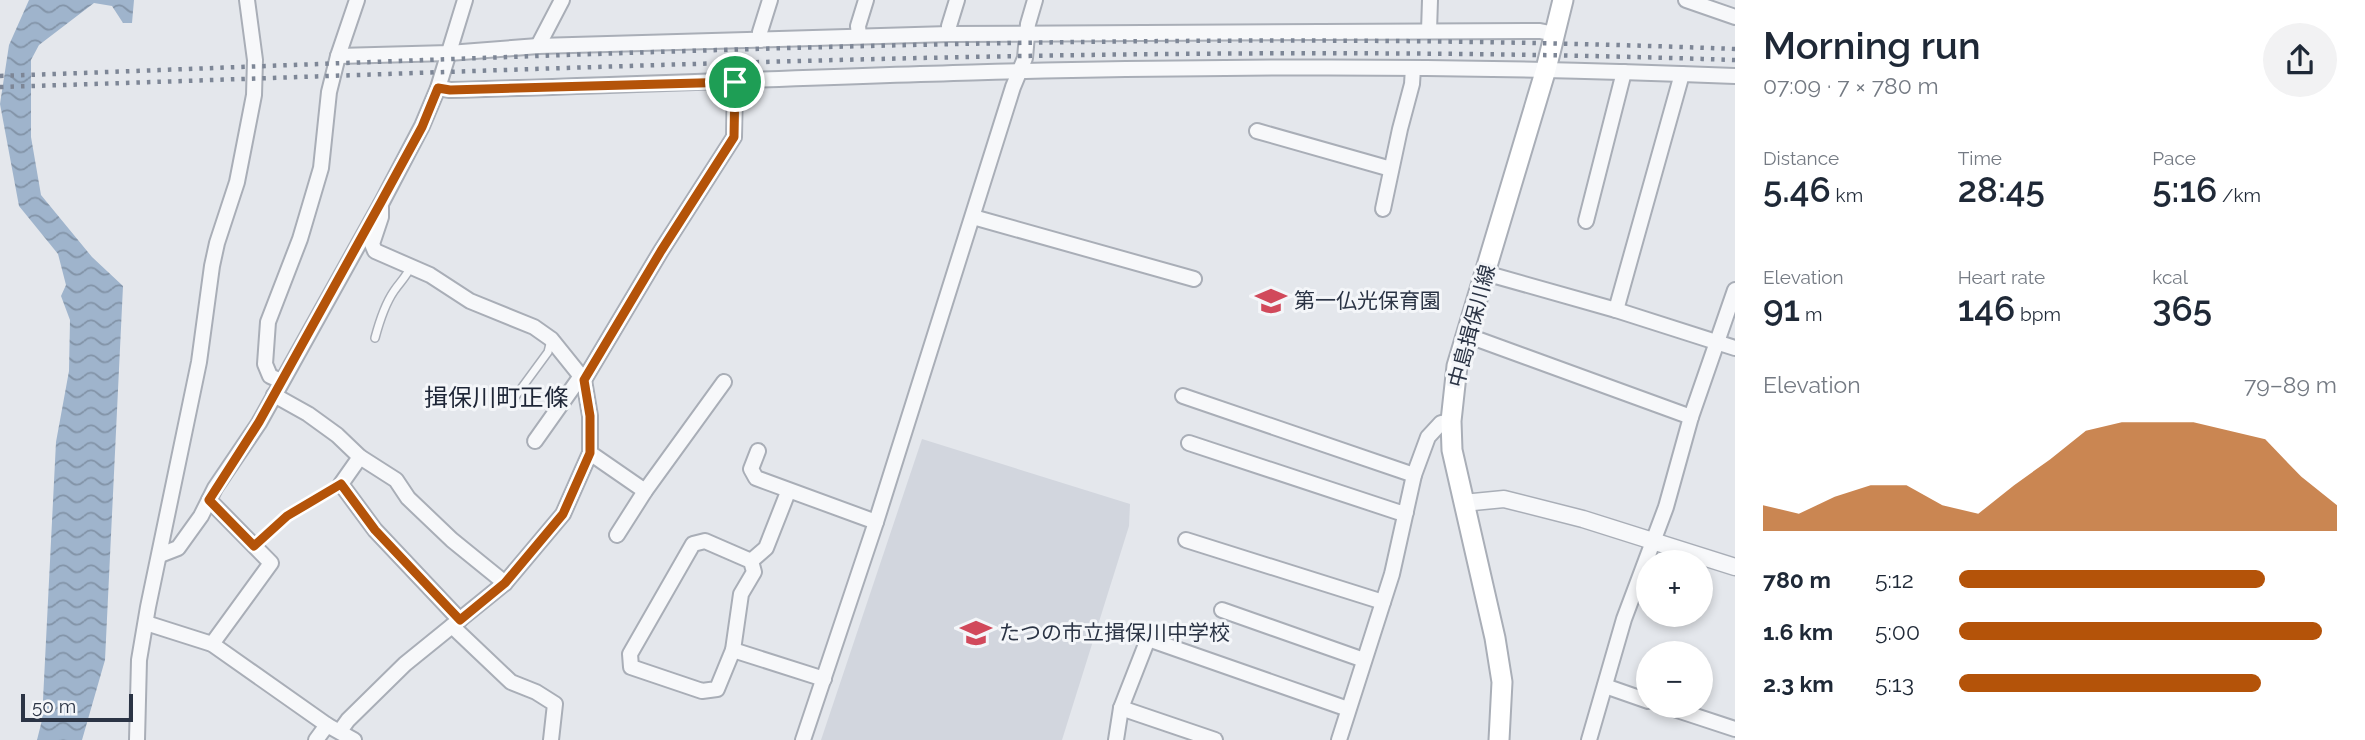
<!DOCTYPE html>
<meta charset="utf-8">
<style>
body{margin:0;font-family:Raleway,"Noto Sans JP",sans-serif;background:#f2f2f3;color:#1f2937;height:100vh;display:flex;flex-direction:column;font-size:26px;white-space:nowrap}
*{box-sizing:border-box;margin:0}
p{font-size:23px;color:#747a83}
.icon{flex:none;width:38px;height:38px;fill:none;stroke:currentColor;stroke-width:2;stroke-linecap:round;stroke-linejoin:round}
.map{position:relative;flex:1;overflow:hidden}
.details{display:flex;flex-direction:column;background:#fff;width:630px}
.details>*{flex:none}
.controls{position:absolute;left:1636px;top:550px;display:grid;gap:14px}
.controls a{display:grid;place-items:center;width:77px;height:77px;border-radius:50%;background:#fff;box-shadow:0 4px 10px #0003;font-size:35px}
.scale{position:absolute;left:21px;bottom:18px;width:112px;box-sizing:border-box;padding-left:7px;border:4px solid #2b3445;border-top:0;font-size:19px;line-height:24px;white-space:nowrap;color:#2b3445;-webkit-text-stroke:5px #f4f6f9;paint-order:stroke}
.pin{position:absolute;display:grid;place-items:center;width:60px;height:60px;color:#fff;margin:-30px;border:4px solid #fff;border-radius:50%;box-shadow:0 2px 7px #0007}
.round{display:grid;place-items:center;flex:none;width:74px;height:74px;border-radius:37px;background:#f2f2f3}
.head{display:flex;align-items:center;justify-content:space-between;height:119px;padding:0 28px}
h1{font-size:38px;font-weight:600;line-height:52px}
.figures{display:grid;grid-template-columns:repeat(3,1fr);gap:10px;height:119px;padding:7px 28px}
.figures div{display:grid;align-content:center}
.figures b{font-size:35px;font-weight:600}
.figures small{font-size:19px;font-weight:400}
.figures p{font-size:19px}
.chart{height:196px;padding:14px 28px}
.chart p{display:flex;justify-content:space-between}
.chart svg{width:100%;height:126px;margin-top:7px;fill:#b45309;opacity:.7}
ul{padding:0 28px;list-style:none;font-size:23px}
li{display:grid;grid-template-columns:112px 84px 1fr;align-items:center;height:52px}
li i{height:18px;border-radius:9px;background:#b45309}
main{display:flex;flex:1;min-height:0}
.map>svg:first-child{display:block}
.built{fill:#d2d6de}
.water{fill:url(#water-waves)}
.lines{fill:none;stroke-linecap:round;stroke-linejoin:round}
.service-casing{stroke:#a9aeb7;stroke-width:10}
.minor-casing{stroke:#a9aeb7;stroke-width:18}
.tertiary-casing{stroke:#a9aeb7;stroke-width:19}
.secondary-casing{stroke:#a9aeb7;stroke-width:23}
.path{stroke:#c2c5cb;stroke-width:2.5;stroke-dasharray:5 5;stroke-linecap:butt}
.service{stroke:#f7f8fa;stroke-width:7}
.minor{stroke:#f7f8fa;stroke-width:14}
.tertiary{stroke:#f7f8fa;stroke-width:16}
.secondary{stroke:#fff;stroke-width:19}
.rail{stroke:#7d8696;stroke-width:4.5;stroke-dasharray:3.5 7;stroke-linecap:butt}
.route-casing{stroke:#fff;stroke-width:14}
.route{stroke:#b45309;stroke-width:9}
.labels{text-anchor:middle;stroke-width:6;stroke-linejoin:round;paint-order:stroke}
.poi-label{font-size:21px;fill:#2b3445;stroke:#f4f6f9;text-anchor:start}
.street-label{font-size:21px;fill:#2b3445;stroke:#f4f6f9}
.quarter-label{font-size:24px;fill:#1d2536;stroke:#f4f6f9}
</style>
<main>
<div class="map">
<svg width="1735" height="740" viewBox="0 0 1735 740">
<defs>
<pattern id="water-waves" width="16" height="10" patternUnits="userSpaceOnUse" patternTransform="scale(1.75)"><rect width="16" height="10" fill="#9fb4cc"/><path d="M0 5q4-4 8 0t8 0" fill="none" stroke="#8293a7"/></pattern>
</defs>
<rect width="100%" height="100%" fill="#e4e7ec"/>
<polygon class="built" points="922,439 1130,504 1129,526 1062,740 821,740"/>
<polygon class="water" points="29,0 134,0 132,23 123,23 112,6 94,3 39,45 31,60 31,137 41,195 92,257 123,286 105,660 82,740 37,740 42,720 56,442 69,371 70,320 61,296 66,285 58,254 19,206 0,104 9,45"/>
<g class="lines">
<defs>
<g id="service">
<path d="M375,338C379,323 385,304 394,291C400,282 406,277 410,268"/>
<polyline points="512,401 548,352 551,340"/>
</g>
<g id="minor">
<polyline points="1686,0 1735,17"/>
<polyline points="1429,31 1430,0"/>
<polyline points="949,34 949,26 957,0"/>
<polyline points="859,36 858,26 866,0"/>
<polyline points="760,40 760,32 770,0"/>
<polyline points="538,46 562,0"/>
<polyline points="338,56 449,53 538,46 949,34 1540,31 1555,34"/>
<path d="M438,88L450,90C708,83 966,69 1225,68C1395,66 1565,69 1735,76"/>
<polyline points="1257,131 1391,169"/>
<polyline points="1383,209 1400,129 1412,84 1413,68"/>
<polyline points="973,217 1194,279"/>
<polyline points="1586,221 1624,72"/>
<polyline points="1485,273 1616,310 1735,348"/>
<polyline points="1616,310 1682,74"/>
<polyline points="1466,335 1691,417"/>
<polyline points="584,380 661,251 734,137 735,82"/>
<polyline points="281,381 270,376 265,364 268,322 300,239 321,168 329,92 338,56 357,0"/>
<polyline points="274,395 308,414 337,435 360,457 396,480 408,498 452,540 505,583"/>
<polyline points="1183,396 1414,475"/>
<polyline points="535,441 581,376"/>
<polyline points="1189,443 1398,512 1406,512"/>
<polyline points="758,451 751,469 756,478 876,522"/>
<polyline points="590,453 645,491"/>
<polyline points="360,457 341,484 375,530 460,620"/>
<polyline points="209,500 271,563 212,644"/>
<polyline points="617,535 645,491 724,382"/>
<polyline points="1186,540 1383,602"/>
<polyline points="160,555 178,548 201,516 215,488 259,423 381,204 422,126 438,88 465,0"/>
<polyline points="751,561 705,541 693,544 630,654 631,667 702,691 717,689 733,650 741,594 754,572 751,561 766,548 788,492"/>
<polyline points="1222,610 1364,660"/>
<polyline points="146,623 212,644 327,725 354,740"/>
<polyline points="452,626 511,682 536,692 555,704 551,740"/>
<polyline points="733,650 824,679"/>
<polyline points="1605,686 1648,701"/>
<polyline points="1662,705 1735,729"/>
<polyline points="1121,708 1215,740"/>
<polyline points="340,731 348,720 405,664 505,583 563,514 590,453 590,416 584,380 551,339 534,327 470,301 430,275 375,251 372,244 381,217 381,204"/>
<polyline points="137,740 139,660 148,607 199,362 212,266 217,243 237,182 254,95 255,60 247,0"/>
<polyline points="316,740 327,725"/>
<polyline points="803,740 876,522 1013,87 1025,58 1028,24 1035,0"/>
<polyline points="1116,740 1121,708 1148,639 1348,709"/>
<polyline points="1339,740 1392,574 1414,475 1428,437 1441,423 1451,421"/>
<polyline points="1589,740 1624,619 1666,507 1691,417 1735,290"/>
</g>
<polyline id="tertiary" points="1463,503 1504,499 1583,519 1735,567"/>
<polyline id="secondary" points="1499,740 1502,682 1495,638 1452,450 1451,421 1457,366 1546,69 1563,0"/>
</defs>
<use href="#service" class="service-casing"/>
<use href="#minor" class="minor-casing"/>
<use href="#tertiary" class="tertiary-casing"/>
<use href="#secondary" class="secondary-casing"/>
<polyline class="path" points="266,535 287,515 329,491"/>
<use href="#service" class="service"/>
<use href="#minor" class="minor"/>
<use href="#tertiary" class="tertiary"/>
<use href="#secondary" class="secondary"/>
<g class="rail">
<path d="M0,76C578,55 1157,26 1735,49"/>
<path d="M0,87C578,69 1156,40 1735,60"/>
</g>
</g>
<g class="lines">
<defs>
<polygon id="route" points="735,82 734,137 661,251 584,380 590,416 590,453 563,514 505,583 460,620 375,530 341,484 287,516 254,546 209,500 259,422 380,204 422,127 438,88 450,90"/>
</defs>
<use href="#route" class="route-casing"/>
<use href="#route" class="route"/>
</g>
<defs>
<symbol id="school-bare" viewBox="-9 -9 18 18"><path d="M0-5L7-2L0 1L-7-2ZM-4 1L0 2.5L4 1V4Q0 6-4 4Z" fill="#d1495b" stroke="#f4f6f9" stroke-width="2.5" paint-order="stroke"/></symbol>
</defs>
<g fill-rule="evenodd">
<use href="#school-bare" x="1249" y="279" width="44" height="44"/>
<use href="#school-bare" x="954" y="611" width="44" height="44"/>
</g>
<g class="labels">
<g class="poi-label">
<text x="1294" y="308">第一仏光保育園</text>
<text x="999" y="640">たつの市立揖保川中学校</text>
</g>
<g class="street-label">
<text transform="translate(1472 326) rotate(-75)" y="7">中島揖保川線</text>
</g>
<g class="quarter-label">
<text x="496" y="406">揖保川町正條</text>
</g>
</g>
</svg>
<div class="controls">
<a>+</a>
<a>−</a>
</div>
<div class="scale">50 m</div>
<div class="pin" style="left:735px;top:82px;background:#1e9e55"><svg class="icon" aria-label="arrive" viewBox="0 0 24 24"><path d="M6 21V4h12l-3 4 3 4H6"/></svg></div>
</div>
<section class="details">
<div class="head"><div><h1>Morning run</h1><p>07:09 · 7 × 780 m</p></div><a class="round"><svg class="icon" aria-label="share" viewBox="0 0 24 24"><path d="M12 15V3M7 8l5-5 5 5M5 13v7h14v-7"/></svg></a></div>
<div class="figures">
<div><p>Distance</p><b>5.46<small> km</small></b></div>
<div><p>Time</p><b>28:45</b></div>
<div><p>Pace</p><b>5:16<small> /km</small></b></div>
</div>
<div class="figures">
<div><p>Elevation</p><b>91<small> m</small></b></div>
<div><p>Heart rate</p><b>146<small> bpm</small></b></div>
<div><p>kcal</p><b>365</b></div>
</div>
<div class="chart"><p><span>Elevation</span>79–89 m</p>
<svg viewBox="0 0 160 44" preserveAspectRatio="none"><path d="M0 44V35L10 38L20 32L30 28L40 28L50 35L60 38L70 28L80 19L90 9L100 6L110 6L120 6L130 9L140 12L150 25L160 35V44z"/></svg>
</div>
<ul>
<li><b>780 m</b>5:12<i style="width:81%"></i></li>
<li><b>1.6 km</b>5:00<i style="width:96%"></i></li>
<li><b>2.3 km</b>5:13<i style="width:80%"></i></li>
</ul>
</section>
</main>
